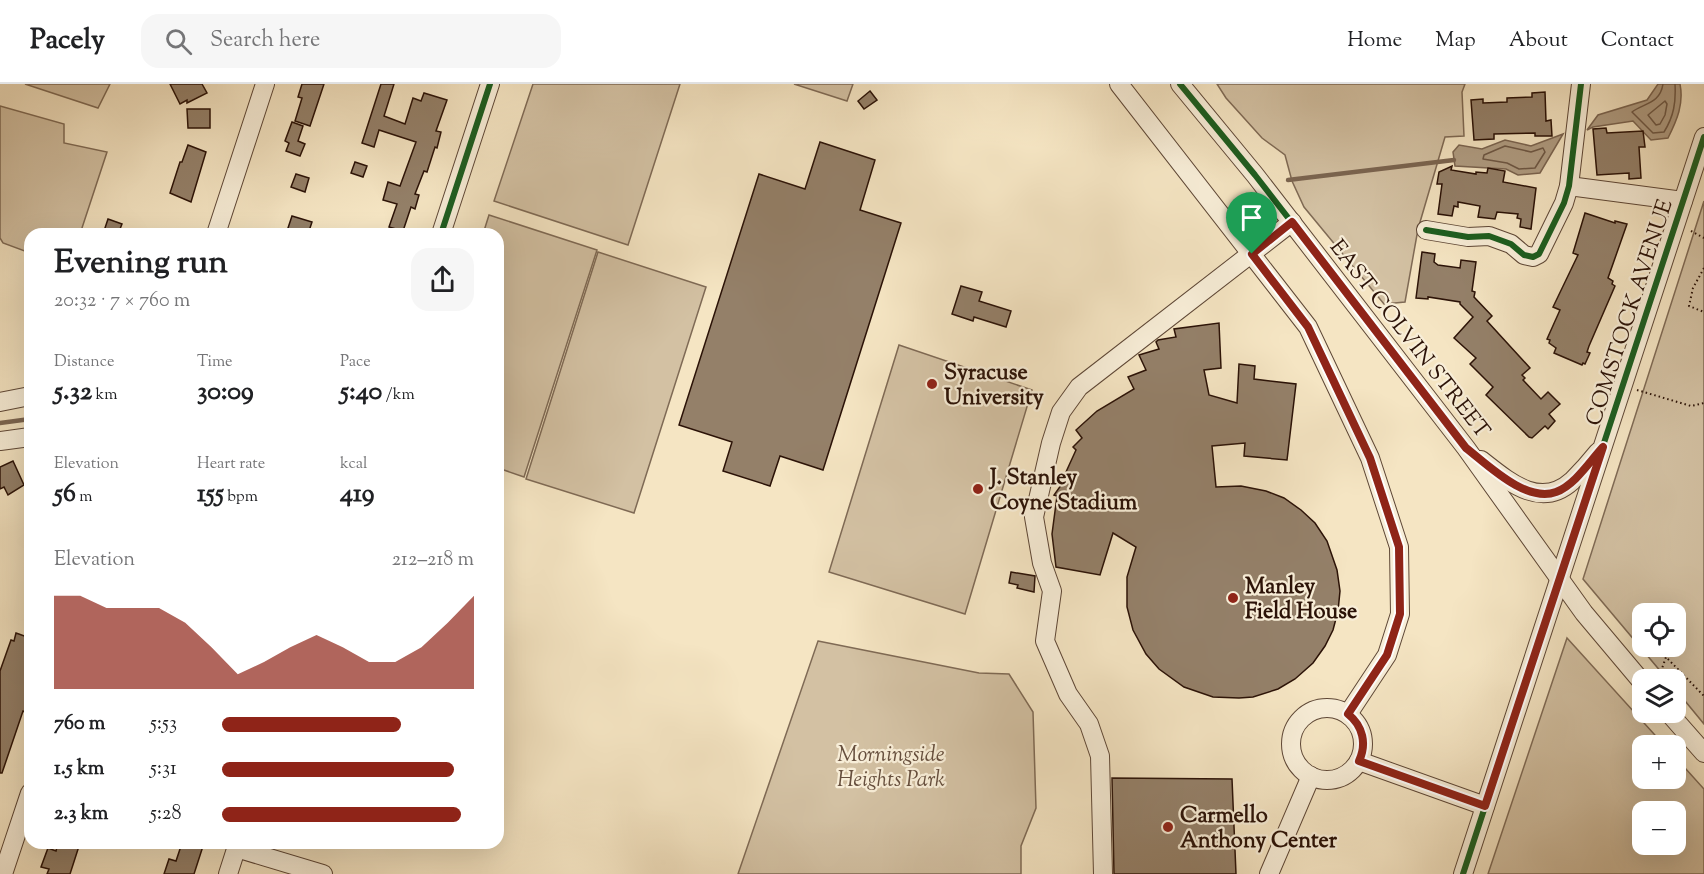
<!DOCTYPE html>
<meta charset="utf-8">
<style>
body{margin:0;font-family:"Sorts Mill Goudy",serif;background:#f6f6f6;color:#202124;height:100vh;display:flex;flex-direction:column;font-size:22px;white-space:nowrap}
*{box-sizing:border-box;margin:0}
p{font-size:20px;color:#757577}
.icon{flex:none;width:33px;height:33px;fill:none;stroke:currentColor;stroke-width:2;stroke-linecap:round;stroke-linejoin:round}
.map{position:relative;flex:1;overflow:hidden}
.drawer{position:absolute;left:24px;top:144px;width:480px;height:621px;display:flex;flex-direction:column;background:#fff;border-radius:18px;box-shadow:0 6px 24px #0002}
.drawer>*{flex:none}
.fabs{position:absolute;left:1632px;top:519px;display:grid;gap:12px}
.fabs a{display:grid;place-items:center;width:54px;height:54px;border-radius:12px;background:#fff;box-shadow:0 6px 24px #0002;font-size:30px}
.pin{position:absolute;display:grid;place-items:center;width:51px;height:51px;color:#fff;margin:-62px -26px;border-radius:50% 50% 50% 0;rotate:-45deg;box-shadow:0 0 6px #0007}
.pin .icon{rotate:45deg}
.round{display:grid;place-items:center;flex:none;width:63px;height:63px;border-radius:18px;background:#f6f6f6}
.summary{display:flex;align-items:center;justify-content:space-between;height:102px;padding:0 30px}
h1{font-size:33px;font-weight:800;line-height:45px}
.metrics{display:grid;grid-template-columns:repeat(3,1fr);gap:9px;height:102px;padding:6px 30px}
.metrics div{display:grid;align-content:center}
.metrics b{font-size:26px;font-weight:800}
.metrics small{font-size:16px;font-weight:400}
.metrics p{font-size:16px}
.chart{height:168px;padding:12px 30px}
.chart p{display:flex;justify-content:space-between}
.chart svg{width:100%;height:108px;margin-top:6px;fill:#8f2418;opacity:.7}
ul{padding:0 30px;list-style:none;font-size:20px}
li{display:grid;grid-template-columns:96px 72px 1fr;align-items:center;height:45px}
li i{height:15px;border-radius:8px;background:#8f2418}
header{display:flex;align-items:center;gap:36px;box-sizing:border-box;height:84px;padding:0 30px;background:#fff;border-bottom:2px solid #e0e0e0}
header strong{font-size:28px}
nav{display:flex;gap:33px;margin-inline-start:auto;font-size:21px}
.search{width:420px;height:54px;background:#f6f6f6;display:flex;align-items:center;gap:15px;box-sizing:border-box;padding:0 21px;border-radius:18px;color:#757577;font-size:22px}
.map>svg:first-child{display:block}
.green{fill:#d3c1a3;stroke:#7f6a55;stroke-width:1.5;fill-rule:evenodd}
.water{fill:#b09d83;stroke:#7b6551;stroke-width:1.5}
.lines{fill:none;stroke-linecap:round;stroke-linejoin:round}
.shore{stroke:#6e5845;stroke-width:1.5}
.stream{stroke:#7b6551;stroke-width:4.5}
.building{fill:#948069;stroke:#2b1207;stroke-width:1.5}
.minor-casing{stroke:#5e4736;stroke-width:20}
.path{stroke:#2b1207;stroke-width:2;stroke-dasharray:1.5 3;stroke-linecap:butt}
.minor{stroke:#f8eed8;stroke-width:18}
.cycleway-casing{stroke:#f8eed8;stroke-width:10}
.cycleway{stroke:#1b5e20;stroke-width:6}
.route-casing{stroke:#fff;stroke-width:12}
.route{stroke:#8f2418;stroke-width:8}
.poi-dot{fill:#8f2418;stroke:#f8eed8;stroke-width:2}
.labels{text-anchor:middle;stroke-width:4.5;stroke-linejoin:round;paint-order:stroke}
.street-label{font-size:22px;fill:#2b1207;stroke:#f8eed8}
.poi-label{font-size:22px;font-weight:bold;fill:#2b1207;stroke:#f8eed8;text-anchor:start}
.park-label{font-size:22px;font-style:italic;fill:#664f3e;stroke:#f8eed8}
</style>
<header>
<strong>Pacely</strong>
<div class="search"><svg class="icon" aria-label="search" viewBox="0 0 24 24"><circle cx="10" cy="10" r="6"/><path d="M15 15l6 6"/></svg>Search here</div>
<nav><a>Home</a><a>Map</a><a>About</a><a>Contact</a></nav>
</header>
<div class="map">
<svg width="1704" height="790" viewBox="0 0 1704 790">
<rect width="100%" height="100%" fill="#f5e5c3"/>
<filter id="stains"><feTurbulence type="fractalNoise" baseFrequency=".00333" numOctaves="4"/><feColorMatrix values="0 0 0 0 .2 0 0 0 0 .09 0 0 0 0 .02 0 0 0 .5 -.17"/></filter>
<radialGradient id="worn" r=".72"><stop offset=".6" stop-color="#630" stop-opacity="0"/><stop offset="1" stop-color="#630" stop-opacity=".3"/></radialGradient>
<g class="green">
<polygon points="25,0 110,0 98,24"/>
<polygon points="533,0 680,0 628,161 494,117"/>
<polygon points="794,0 853,0 847,17"/>
<polygon points="1217,0 1465,0 1462,8 1464,52 1445,53 1418,145 1405,218 1384,220 1304,123 1292,97 1285,71 1262,54 1226,14"/>
<polygon points="0,22 64,40 64,59 107,68 80,150 30,150 30,169 3,159 0,154"/>
<path d="M1704,117V640L1676,606V596L1667,595L1583,495ZM1642,530H1676V562H1642Z"/>
<polygon points="489,131 597,166 524,393 498,384 498,150 483,150"/>
<polygon points="598,168 706,203 634,429 526,395"/>
<polygon points="899,261 1032,306 965,530 829,488"/>
<path d="M1567,554L1664,661L1642,662V694H1676V674L1704,705V790H1488ZM1642,728H1676V760H1642Z"/>
<polygon points="818,557 979,589 1009,590 1033,628 1036,724 1021,762 1021,790 738,790"/>
</g>
<g class="water">
<path d="M1658,0H1680C1684,20 1677,36 1668,54L1651,56L1633,37L1593,43L1587,46L1598,31L1647,16Z"/>
<polygon points="1563,50 1540,89 1518,91 1506,85 1455,82 1453,68 1459,61 1482,65 1505,56 1531,62"/>
</g>
<g class="lines">
<g class="shore">
<path d="M1663,0C1660,20 1644,19 1632,28L1653,49L1664,48C1674,32 1676,18 1675,0"/>
<polygon points="1665,17 1667,20 1665,31 1660,40 1656,41 1648,31"/>
<polygon points="1505,62 1531,68 1543,64 1545,68 1535,84 1519,85 1507,79 1483,75 1484,71"/>
</g>
<g class="stream">
<polyline points="1288,96 1454,76"/>
<polyline points="0,339 30,335"/>
</g>
</g>
<g class="building">
<polygon points="170,0 202,0 207,9 187,19 187,16 180,20"/>
<polygon points="302,0 324,0 310,42 295,37 302,14 298,13"/>
<polygon points="381,0 394,0 384,32 405,40 413,14 421,17 424,9 447,16 436,47 441,48 437,64 435,63 427,88 424,87 415,110 419,111 415,125 411,123 403,147 389,143 397,120 383,116 388,98 400,102 416,58 379,46 374,63 362,59"/>
<polygon points="870,7 877,16 864,25 858,17"/>
<polygon points="1545,8 1546,37 1551,36 1552,52 1535,52 1535,49 1494,50 1494,55 1474,56 1471,16 1483,15 1483,19 1507,18 1507,14 1532,13 1532,9"/>
<polygon points="187,25 210,25 210,44 188,44"/>
<polygon points="292,38 303,42 298,57 305,60 300,72 286,67 289,59 285,57"/>
<polygon points="1606,44 1607,49 1643,47 1645,63 1639,63 1641,94 1629,95 1629,89 1597,91 1593,45"/>
<polygon points="820,58 875,76 860,126 901,139 823,386 780,372 770,402 723,387 732,358 679,341 759,90 805,105"/>
<polygon points="188,61 206,68 191,118 170,109 180,78 182,78"/>
<polygon points="355,78 367,82 363,93 351,89"/>
<polygon points="1452,82 1451,86 1476,90 1476,88 1487,89 1488,84 1505,87 1503,98 1536,104 1531,145 1520,143 1521,135 1517,134 1518,130 1497,128 1495,135 1478,133 1480,122 1458,118 1458,123 1454,122 1452,132 1438,130 1442,100 1437,100 1439,88"/>
<polygon points="296,90 309,94 305,108 291,103"/>
<polygon points="1585,129 1615,139 1615,137 1627,140 1608,194 1613,197 1612,200 1615,202 1589,262 1587,268 1590,269 1585,280 1583,279 1582,281 1554,269 1556,264 1549,259 1550,256 1547,255 1560,226 1553,223 1578,171 1573,169"/>
<polygon points="292,132 312,138 308,150 286,150"/>
<polygon points="108,135 122,140 118,150 103,150"/>
<polygon points="1422,168 1435,170 1434,178 1438,181 1460,184 1461,176 1476,178 1472,207 1475,208 1474,213 1492,232 1487,237 1530,284 1522,291 1525,294 1523,296 1541,315 1548,308 1560,320 1549,330 1555,337 1548,345 1545,342 1532,354 1529,353 1486,311 1493,303 1470,280 1476,274 1454,254 1473,233 1460,220 1460,218 1428,213 1428,215 1416,214"/>
<polygon points="961,202 982,208 979,217 1011,227 1006,243 974,233 973,237 952,230"/>
<polygon points="1219,239 1221,284 1204,286 1209,311 1237,319 1239,280 1255,282 1254,295 1296,300 1287,376 1244,372 1245,359 1212,362 1216,403 1241,402 1266,407 1284,414 1301,426 1315,439 1327,457 1337,486 1340,507 1338,527 1333,546 1325,562 1313,579 1295,595 1278,605 1253,613 1239,614 1213,613 1184,603 1159,585 1146,570 1133,546 1127,523 1127,493 1136,463 1113,449 1100,491 1056,483 1052,450 1057,412 1054,411 1069,390 1066,388 1076,366 1073,363 1082,354 1076,346 1097,327 1134,305 1128,293 1146,286 1139,271 1159,265 1156,258 1158,256 1176,253 1174,245"/>
<polygon points="13,377 24,401 8,411 4,403 0,405 0,383"/>
<polygon points="1011,488 1035,492 1034,508 1017,504 1018,501 1009,499"/>
<polygon points="16,549 30,554 30,615 25,628 23,627 2,689 0,689 0,587 11,556 14,557"/>
<polygon points="1112,694 1232,695 1236,790 1114,790"/>
<polygon points="58,759 80,759 70,790 47,790 49,785 41,783 48,764 56,767"/>
<polygon points="182,759 204,759 194,790 164,790 169,775 176,777"/>
</g>
<g class="lines">
<defs>
<g id="minor">
<polyline points="1119,0 1308,243 1370,374 1399,463 1400,530 1387,571 1348,630"/>
<polyline points="1180,0 1255,91 1466,364 1584,529 1642,598"/>
<polyline points="1569,102 1683,117"/>
<polyline points="1426,146 1468,153 1489,152 1511,160 1524,171 1533,173 1539,170 1564,119 1569,102 1581,0"/>
<polyline points="216,150 265,0"/>
<polyline points="441,150 490,0"/>
<polyline points="0,318 30,312"/>
<polyline points="0,357 30,353"/>
<path d="M1481,376C1508,397 1540,426 1572,397C1581,388 1590,378 1598,368"/>
<circle cx="1327" cy="660" r="36"/>
<polyline points="1668,628 1704,669"/>
<polyline points="1359,677 1485,722"/>
<polyline points="236,764 323,790"/>
<polyline points="3,790 30,709"/>
<polyline points="228,790 238,759"/>
<polyline points="1103,790 1100,672 1089,640 1068,610 1045,557 1052,507 1042,479 1034,433 1051,359 1061,328 1079,303 1292,138"/>
<polyline points="1269,790 1311,692"/>
<polyline points="1463,790 1704,53"/>
</g>
</defs>
<use href="#minor" class="minor-casing"/>
<g class="path">
<polyline points="1691,147 1704,154"/>
<polyline points="1704,184 1693,204 1689,222 1704,228"/>
<polyline points="1637,306 1691,322 1704,319"/>
<polyline points="1658,596 1666,573 1704,612"/>
</g>
<use href="#minor" class="minor"/>
<defs>
<g id="cycleway">
<polyline points="1180,0 1255,91 1420,304"/>
<polyline points="1426,146 1468,153 1489,152 1511,160 1524,171 1533,173 1539,170 1564,119 1569,102 1581,0"/>
<polyline points="441,150 490,0"/>
<polyline points="1463,790 1704,53"/>
</g>
</defs>
<use href="#cycleway" class="cycleway-casing"/>
<use href="#cycleway" class="cycleway"/>
</g>
<g class="lines">
<defs>
<path id="route" d="M1292,138L1466,364C1488,381 1526,419 1556,408C1575,401 1590,377 1603,363L1485,722L1359,677C1367,660 1363,642 1348,630L1387,571L1400,530L1399,463L1370,374L1308,243L1252,170Z"/>
</defs>
<use href="#route" class="route-casing"/>
<use href="#route" class="route"/>
</g>
<g class="poi-dot">
<circle cx="932" cy="300" r="6"/>
<circle cx="978" cy="405" r="6"/>
<circle cx="1233" cy="514" r="6"/>
<circle cx="1168" cy="743" r="6"/>
</g>
<g class="labels">
<g class="street-label">
<text transform="translate(1628 228) rotate(-72)" y="8">COMSTOCK AVENUE</text>
<text transform="translate(1411 254) rotate(52)" y="8">EAST COLVIN STREET</text>
</g>
<g class="poi-label">
<text x="944" y="295">Syracuse<tspan x="944" dy="25">University</tspan></text>
<text x="990" y="400">J. Stanley<tspan x="990" dy="25">Coyne Stadium</tspan></text>
<text x="1245" y="509">Manley<tspan x="1245" dy="25">Field House</tspan></text>
<text x="1180" y="738">Carmello<tspan x="1180" dy="25">Anthony Center</tspan></text>
</g>
<g class="park-label">
<text x="891" y="677">Morningside<tspan x="891" dy="25">Heights Park</tspan></text>
</g>
</g>
<rect width="100%" height="100%" filter="url(#stains)"/>
<rect width="100%" height="100%" fill="url(#worn)"/>
</svg>
<div class="fabs">
<a><svg class="icon" aria-label="locate" viewBox="0 0 24 24"><circle cx="12" cy="12" r="6"/><path d="M12 2v4M12 18v4M2 12h4M18 12h4"/></svg></a>
<a><svg class="icon" aria-label="layers" viewBox="0 0 24 24"><path d="M12 4l9 5-9 5-9-5zM3 14l9 5 9-5"/></svg></a>
<a>+</a>
<a>−</a>
</div>
<div class="pin" style="left:1252px;top:170px;background:#1e9e55"><svg class="icon" aria-label="arrive" viewBox="0 0 24 24"><path d="M6 21V4h12l-3 4 3 4H6"/></svg></div>
<section class="drawer">
<div class="summary"><div><h1>Evening run</h1><p>20:32 · 7 × 760 m</p></div><a class="round"><svg class="icon" aria-label="share" viewBox="0 0 24 24"><path d="M12 15V3M7 8l5-5 5 5M5 13v7h14v-7"/></svg></a></div>
<div class="metrics">
<div><p>Distance</p><b>5.32<small> km</small></b></div>
<div><p>Time</p><b>30:09</b></div>
<div><p>Pace</p><b>5:40<small> /km</small></b></div>
</div>
<div class="metrics">
<div><p>Elevation</p><b>56<small> m</small></b></div>
<div><p>Heart rate</p><b>155<small> bpm</small></b></div>
<div><p>kcal</p><b>419</b></div>
</div>
<div class="chart"><p><span>Elevation</span>212–218 m</p>
<svg viewBox="0 0 160 44" preserveAspectRatio="none"><path d="M0 44V6L10 6L20 11L30 11L40 11L50 17L60 27L70 38L80 33L90 27L100 22L110 27L120 33L130 33L140 27L150 17L160 6V44z"/></svg>
</div>
<ul>
<li><b>760 m</b>5:53<i style="width:71%"></i></li>
<li><b>1.5 km</b>5:31<i style="width:92%"></i></li>
<li><b>2.3 km</b>5:28<i style="width:95%"></i></li>
</ul>
</section>
</div>
